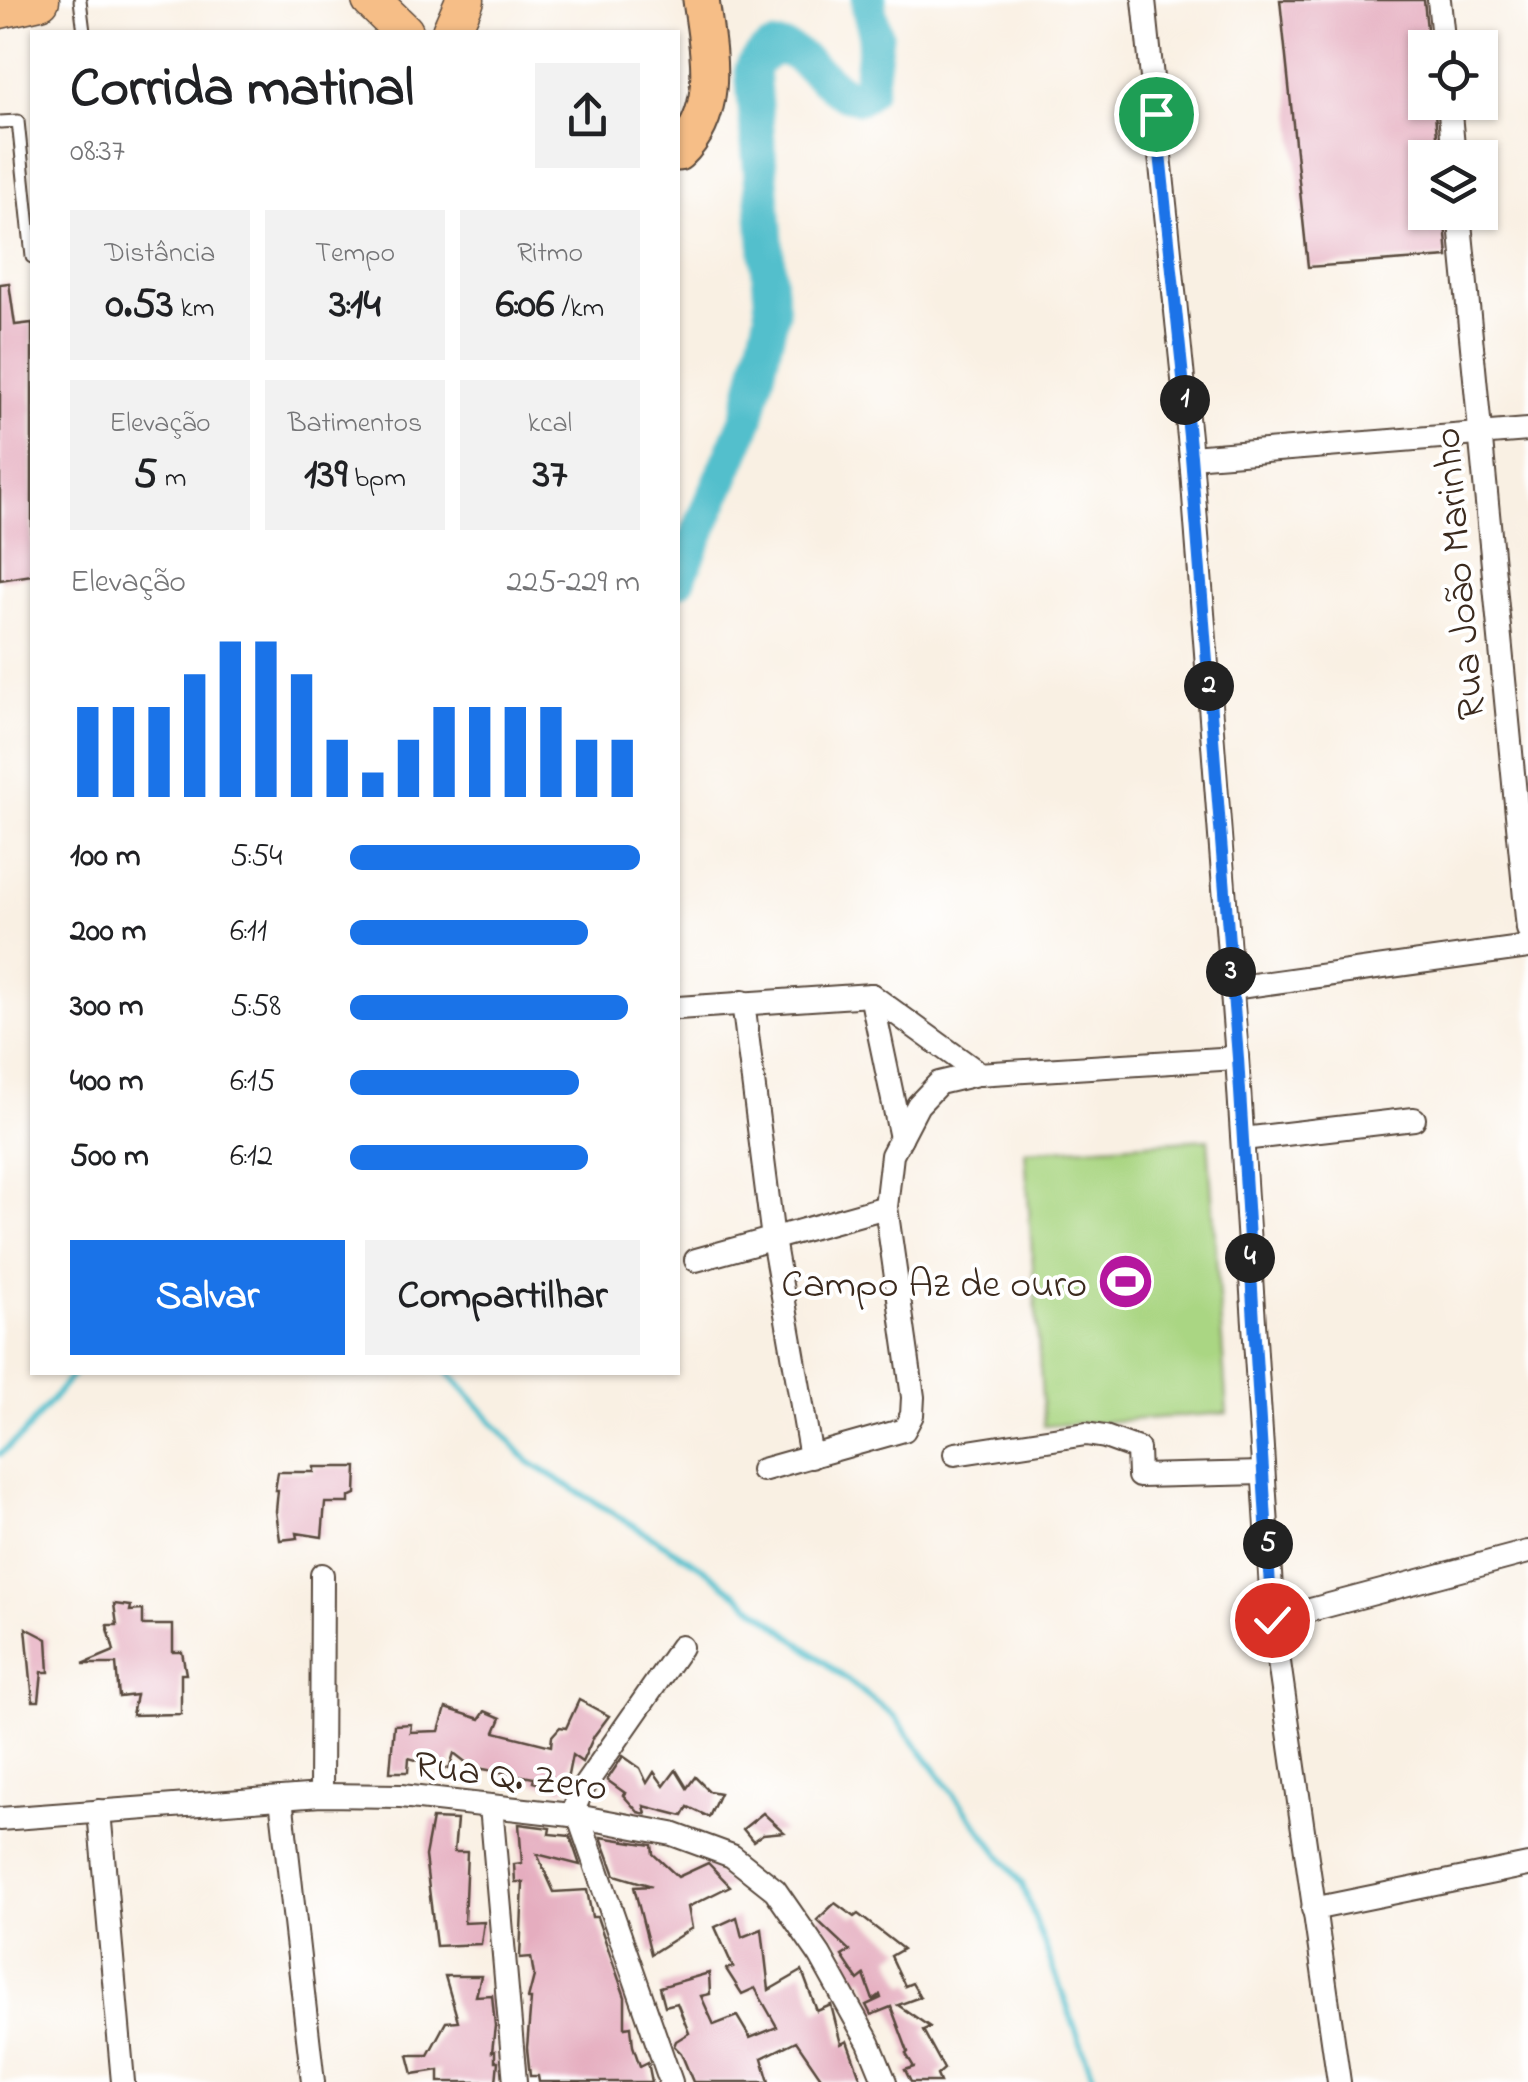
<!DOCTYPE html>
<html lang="pt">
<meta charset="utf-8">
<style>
body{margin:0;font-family:"Indie Flower",sans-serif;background:#f2f2f2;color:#202124;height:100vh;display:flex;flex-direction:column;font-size:38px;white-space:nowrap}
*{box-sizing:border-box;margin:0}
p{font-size:32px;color:#757577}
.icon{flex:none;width:55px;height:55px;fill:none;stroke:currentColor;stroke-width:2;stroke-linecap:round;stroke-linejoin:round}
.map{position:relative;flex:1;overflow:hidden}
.panel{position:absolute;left:30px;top:30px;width:650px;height:1345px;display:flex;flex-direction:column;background:#fff;border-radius:0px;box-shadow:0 2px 8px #0004}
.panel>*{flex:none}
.buttons{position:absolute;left:1408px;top:30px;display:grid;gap:20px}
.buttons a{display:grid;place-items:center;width:90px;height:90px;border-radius:0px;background:#fff;box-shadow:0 2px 8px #0004;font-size:50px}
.pin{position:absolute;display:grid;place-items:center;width:85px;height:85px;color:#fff;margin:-42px;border:5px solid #fff;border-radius:50%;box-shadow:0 2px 10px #0007}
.km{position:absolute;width:50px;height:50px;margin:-25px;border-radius:50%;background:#222;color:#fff;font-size:28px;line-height:50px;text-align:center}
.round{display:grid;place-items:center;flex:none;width:105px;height:105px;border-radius:0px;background:#f2f2f2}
.head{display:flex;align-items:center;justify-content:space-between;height:170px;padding:0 40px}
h1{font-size:55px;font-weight:800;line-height:75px}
.stats{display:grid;grid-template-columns:repeat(3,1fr);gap:15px;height:170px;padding:10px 40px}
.stats div{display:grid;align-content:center;border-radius:0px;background:#f2f2f2;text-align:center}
.stats b{font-size:42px;font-weight:800}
.stats small{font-size:28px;font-weight:400}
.stats p{font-size:28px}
.chart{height:280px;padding:20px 40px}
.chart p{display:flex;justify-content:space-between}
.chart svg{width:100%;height:180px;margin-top:10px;stroke:#1a73e8;stroke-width:6}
.button{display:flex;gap:20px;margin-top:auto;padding:20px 40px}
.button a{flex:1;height:115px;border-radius:0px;background:#1a73e8;color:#fff;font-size:40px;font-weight:800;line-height:115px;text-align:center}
.button a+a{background:#f2f2f2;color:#202124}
ul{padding:0 40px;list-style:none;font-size:32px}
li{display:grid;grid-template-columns:160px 120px 1fr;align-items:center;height:75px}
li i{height:25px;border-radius:12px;background:#1a73e8}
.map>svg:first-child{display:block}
.green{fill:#aad683;stroke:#728050;stroke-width:2.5}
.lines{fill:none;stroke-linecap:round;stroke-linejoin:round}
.stream{stroke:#52bfcc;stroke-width:6}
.river{stroke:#52bfcc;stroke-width:35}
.building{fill:#e5adbf}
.service-casing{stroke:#58483c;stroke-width:15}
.minor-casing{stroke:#58483c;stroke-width:26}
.primary-casing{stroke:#58483c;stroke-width:39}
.trunk-casing{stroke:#58483c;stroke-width:41}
.service{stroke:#fff;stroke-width:11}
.minor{stroke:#fff;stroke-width:22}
.primary{stroke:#f6be87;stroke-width:35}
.trunk{stroke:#f6be87;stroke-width:38}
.route-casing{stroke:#fff;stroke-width:20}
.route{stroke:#1a73e8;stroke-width:12}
.labels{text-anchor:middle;stroke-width:8;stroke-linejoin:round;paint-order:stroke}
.street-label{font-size:40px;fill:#3b2a1e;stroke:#fff}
.poi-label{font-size:40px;fill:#3b2a1e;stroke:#fff;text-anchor:end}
</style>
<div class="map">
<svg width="1528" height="2082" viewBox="0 0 1528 2082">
<rect width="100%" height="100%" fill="#fff"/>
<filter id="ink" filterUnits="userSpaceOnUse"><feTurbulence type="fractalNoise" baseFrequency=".01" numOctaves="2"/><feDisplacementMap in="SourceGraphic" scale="20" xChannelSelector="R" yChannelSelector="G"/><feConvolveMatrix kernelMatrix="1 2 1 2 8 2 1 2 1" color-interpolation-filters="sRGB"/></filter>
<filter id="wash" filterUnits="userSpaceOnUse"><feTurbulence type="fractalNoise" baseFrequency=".0048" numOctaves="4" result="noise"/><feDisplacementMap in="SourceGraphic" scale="40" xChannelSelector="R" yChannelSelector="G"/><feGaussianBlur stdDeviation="2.25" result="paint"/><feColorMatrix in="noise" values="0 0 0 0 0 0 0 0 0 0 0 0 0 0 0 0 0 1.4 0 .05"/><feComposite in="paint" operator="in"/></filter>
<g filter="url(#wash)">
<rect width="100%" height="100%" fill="#f9f0e3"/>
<polygon class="green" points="1208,1139 1227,1413 1044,1426 1025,1151"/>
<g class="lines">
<g class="stream">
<polyline points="448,1372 529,1462 703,1568 895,1717 1022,1884 1095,2082"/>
<polyline points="0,1454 22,1436 75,1372"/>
</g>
<path class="river" d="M678,580L747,419L772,313L752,69C783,18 814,78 844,93C846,94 858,96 860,97L869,89L876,35L869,10V0"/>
</g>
<g id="blocks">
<g class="building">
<polygon points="1280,0 1424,0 1429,48 1425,48 1425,102 1434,102 1439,158 1425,158 1425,212 1444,212 1448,257 1308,267"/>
<polygon points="9,283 15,325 32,323 32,575 0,580 0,284"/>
<polygon points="314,1467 357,1467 356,1494 349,1497 349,1503 325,1503 322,1537 297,1533 298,1538 280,1540 276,1511 278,1490 275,1490 278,1472 314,1472"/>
<polygon points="114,1604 131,1606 130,1611 143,1610 143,1625 173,1625 173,1652 182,1652 186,1674 181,1674 181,1714 132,1715 136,1695 119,1697 116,1664 83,1664 114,1651 107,1625 117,1625"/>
<polygon points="26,1628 47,1639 49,1672 42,1672 39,1701 33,1701"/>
<polygon points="579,1700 609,1716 594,1736 582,1762 572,1755 565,1790 533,1782 534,1778 472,1767 454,1753 449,1769 409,1758 408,1772 390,1772 394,1725 411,1724 410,1732 439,1731 446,1708 480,1719 485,1711 501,1718 495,1732 551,1746 552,1736 560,1727 566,1728"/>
<polygon points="623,1756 640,1768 647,1783 654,1772 664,1786 676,1770 687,1788 695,1777 709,1791 720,1793 709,1817 688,1807 683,1816 644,1806 646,1814 638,1812 623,1795 625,1793 607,1780"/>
<polygon points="763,1813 784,1832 763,1834 753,1841 743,1829"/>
<polygon points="432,1819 457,1820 454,1852 467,1852 464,1923 484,1922 481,1944 436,1946 425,1856"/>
<polygon points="519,1824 550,1828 549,1834 570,1836 580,1865 537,1854 554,1892 587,1890 592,1917 597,1917 625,1997 625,2027 631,2026 633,2046 640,2066 648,2062 652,2082 539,2082 538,2076 530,2076 527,2048 531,1999 528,1999 534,1976 531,1957 520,1958 523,1882 515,1882 514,1864 522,1863"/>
<polygon points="601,1837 652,1845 653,1854 678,1877 708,1863 730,1886 688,1907 692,1928 651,1954 634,1887 652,1886 615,1875"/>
<polygon points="835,1903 854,1917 858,1914 903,1949 891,1956 905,1986 912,1983 920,1997 898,2005 930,2027 923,2030 944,2069 937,2075 940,2082 911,2082 905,2070 914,2067 906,2054 908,2052 891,2007 871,2015 866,2005 881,1998 880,1995 873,2000 864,1975 858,1980 842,1956 850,1951 817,1920"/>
<polygon points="737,1917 742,1937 762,1929 769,1990 802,1971 817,2011 831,2005 841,2044 847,2041 862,2082 824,2082 796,2041 762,2058 769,2082 693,2082 681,2053 674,2046 676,2041 689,2033 677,2003 665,2006 660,1987 709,1973 710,1994 701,1996 714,2025 737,2016 750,2038 777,2027 755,1988 742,1994 726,1969 733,1967 715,1927"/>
<polygon points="445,1976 481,1976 476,1996 492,1995 495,2026 492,2052 495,2051 495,2061 498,2061 496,2082 439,2082 439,2070 413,2074 408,2055 428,2055 446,2022 458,2021"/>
</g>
</g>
</g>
<g filter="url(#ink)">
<use href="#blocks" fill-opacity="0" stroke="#58483c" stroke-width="2.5"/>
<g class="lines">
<defs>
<g id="service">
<polyline points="80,0 84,32"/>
<polyline points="0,122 18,121 32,257"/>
</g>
<g id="minor">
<polyline points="1144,0 1191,457 1237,1058 1273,1620 1339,2082"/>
<polyline points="1439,0 1444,48"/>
<polyline points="1449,102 1454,158"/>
<polyline points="1459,212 1528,929"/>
<polyline points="1191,457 1528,430"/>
<polyline points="1232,988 1528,947"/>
<polyline points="871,995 901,1138"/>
<polyline points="871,995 980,1074"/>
<polyline points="743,1002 773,1239 811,1457"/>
<polyline points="678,1008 871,995"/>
<polyline points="1243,1139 1414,1119"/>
<polyline points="696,1260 886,1207"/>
<polyline points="955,1454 1086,1434 1105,1437 1138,1449 1139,1476 1263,1473"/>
<polyline points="762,1470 904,1430 912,1415 913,1397 886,1207 892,1155 918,1105 939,1083 977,1074 1237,1058"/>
<polyline points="1273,1620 1528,1552"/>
<polyline points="321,1795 322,1575"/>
<polyline points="281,1798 313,2082"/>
<polyline points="491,1806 515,2082"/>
<polyline points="99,1811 123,2082"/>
<polyline points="571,1815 583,1788 681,1647"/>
<polyline points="579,1818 671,2082"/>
<polyline points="0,1819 321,1795 401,1796 571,1815 672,1834 732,1856 775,1890 820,1955 869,2043 885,2082"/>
<polyline points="1313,1909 1528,1865"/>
</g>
<path id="primary" d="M678,153C722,112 708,52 701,0"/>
<g id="trunk">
<polyline points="371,0 404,32"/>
<polyline points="0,9 40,0"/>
<polyline points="451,32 465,0"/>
</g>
</defs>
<use href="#service" class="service-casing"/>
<use href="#minor" class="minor-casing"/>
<use href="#primary" class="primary-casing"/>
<use href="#trunk" class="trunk-casing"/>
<use href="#service" class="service"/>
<use href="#minor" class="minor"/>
<use href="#primary" class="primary"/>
<use href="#trunk" class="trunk"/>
</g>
</g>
<g class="lines" filter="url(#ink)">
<defs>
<polyline id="route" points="1156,114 1191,456 1238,1058 1272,1620"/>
</defs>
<use href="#route" class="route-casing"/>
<use href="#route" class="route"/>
</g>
<defs>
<symbol id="stadium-disc" viewBox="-11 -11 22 22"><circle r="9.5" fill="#b5179e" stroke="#fff"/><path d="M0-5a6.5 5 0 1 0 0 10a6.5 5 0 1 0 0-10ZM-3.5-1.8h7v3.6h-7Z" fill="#fff"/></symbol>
</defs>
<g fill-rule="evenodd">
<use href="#stadium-disc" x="1094" y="1250" width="63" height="63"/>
</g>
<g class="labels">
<g class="street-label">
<text transform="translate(1457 574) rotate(-95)" y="14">Rua João Marinho</text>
<text transform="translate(511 1774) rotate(7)" y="14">Rua Q. Zero</text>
</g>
<g class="poi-label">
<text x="1087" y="1296">Campo Az de ouro</text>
</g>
</g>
</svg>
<div class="buttons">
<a><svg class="icon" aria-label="locate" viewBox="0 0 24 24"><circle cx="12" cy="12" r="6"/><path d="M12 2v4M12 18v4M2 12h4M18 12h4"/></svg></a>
<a><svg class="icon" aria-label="layers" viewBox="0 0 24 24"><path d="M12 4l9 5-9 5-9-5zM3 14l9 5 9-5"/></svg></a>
</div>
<div class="pin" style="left:1156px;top:114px;background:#1e9e55"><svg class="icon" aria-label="arrive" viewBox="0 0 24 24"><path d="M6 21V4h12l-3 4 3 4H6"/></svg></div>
<div class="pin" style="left:1272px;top:1620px;background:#d93025"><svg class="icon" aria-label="check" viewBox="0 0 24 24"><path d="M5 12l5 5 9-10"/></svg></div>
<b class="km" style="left:1185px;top:400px">1</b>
<b class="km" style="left:1209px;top:686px">2</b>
<b class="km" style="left:1231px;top:972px">3</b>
<b class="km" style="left:1250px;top:1258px">4</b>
<b class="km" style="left:1268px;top:1544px">5</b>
<section class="panel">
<div class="head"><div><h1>Corrida matinal</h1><p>08:37</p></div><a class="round"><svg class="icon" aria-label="share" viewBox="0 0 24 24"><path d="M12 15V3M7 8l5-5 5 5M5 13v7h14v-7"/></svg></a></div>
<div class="stats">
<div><p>Distância</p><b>0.53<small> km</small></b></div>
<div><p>Tempo</p><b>3:14</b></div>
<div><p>Ritmo</p><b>6:06<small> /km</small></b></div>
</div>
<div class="stats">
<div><p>Elevação</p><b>5<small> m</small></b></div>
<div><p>Batimentos</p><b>139<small> bpm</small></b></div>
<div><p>kcal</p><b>37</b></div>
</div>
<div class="chart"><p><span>Elevação</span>225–229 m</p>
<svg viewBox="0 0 160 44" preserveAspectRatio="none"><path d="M5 44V22M15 44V22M25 44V22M35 44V14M45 44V6M55 44V6M65 44V14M75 44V30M85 44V38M95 44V30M105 44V22M115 44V22M125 44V22M135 44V22M145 44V30M155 44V30"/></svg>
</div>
<ul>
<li><b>100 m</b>5:54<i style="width:100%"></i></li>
<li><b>200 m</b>6:11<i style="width:82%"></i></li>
<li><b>300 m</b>5:58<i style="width:96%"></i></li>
<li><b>400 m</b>6:15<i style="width:79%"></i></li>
<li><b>500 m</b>6:12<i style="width:82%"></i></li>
</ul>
<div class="button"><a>Salvar</a><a>Compartilhar</a></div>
</section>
</div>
